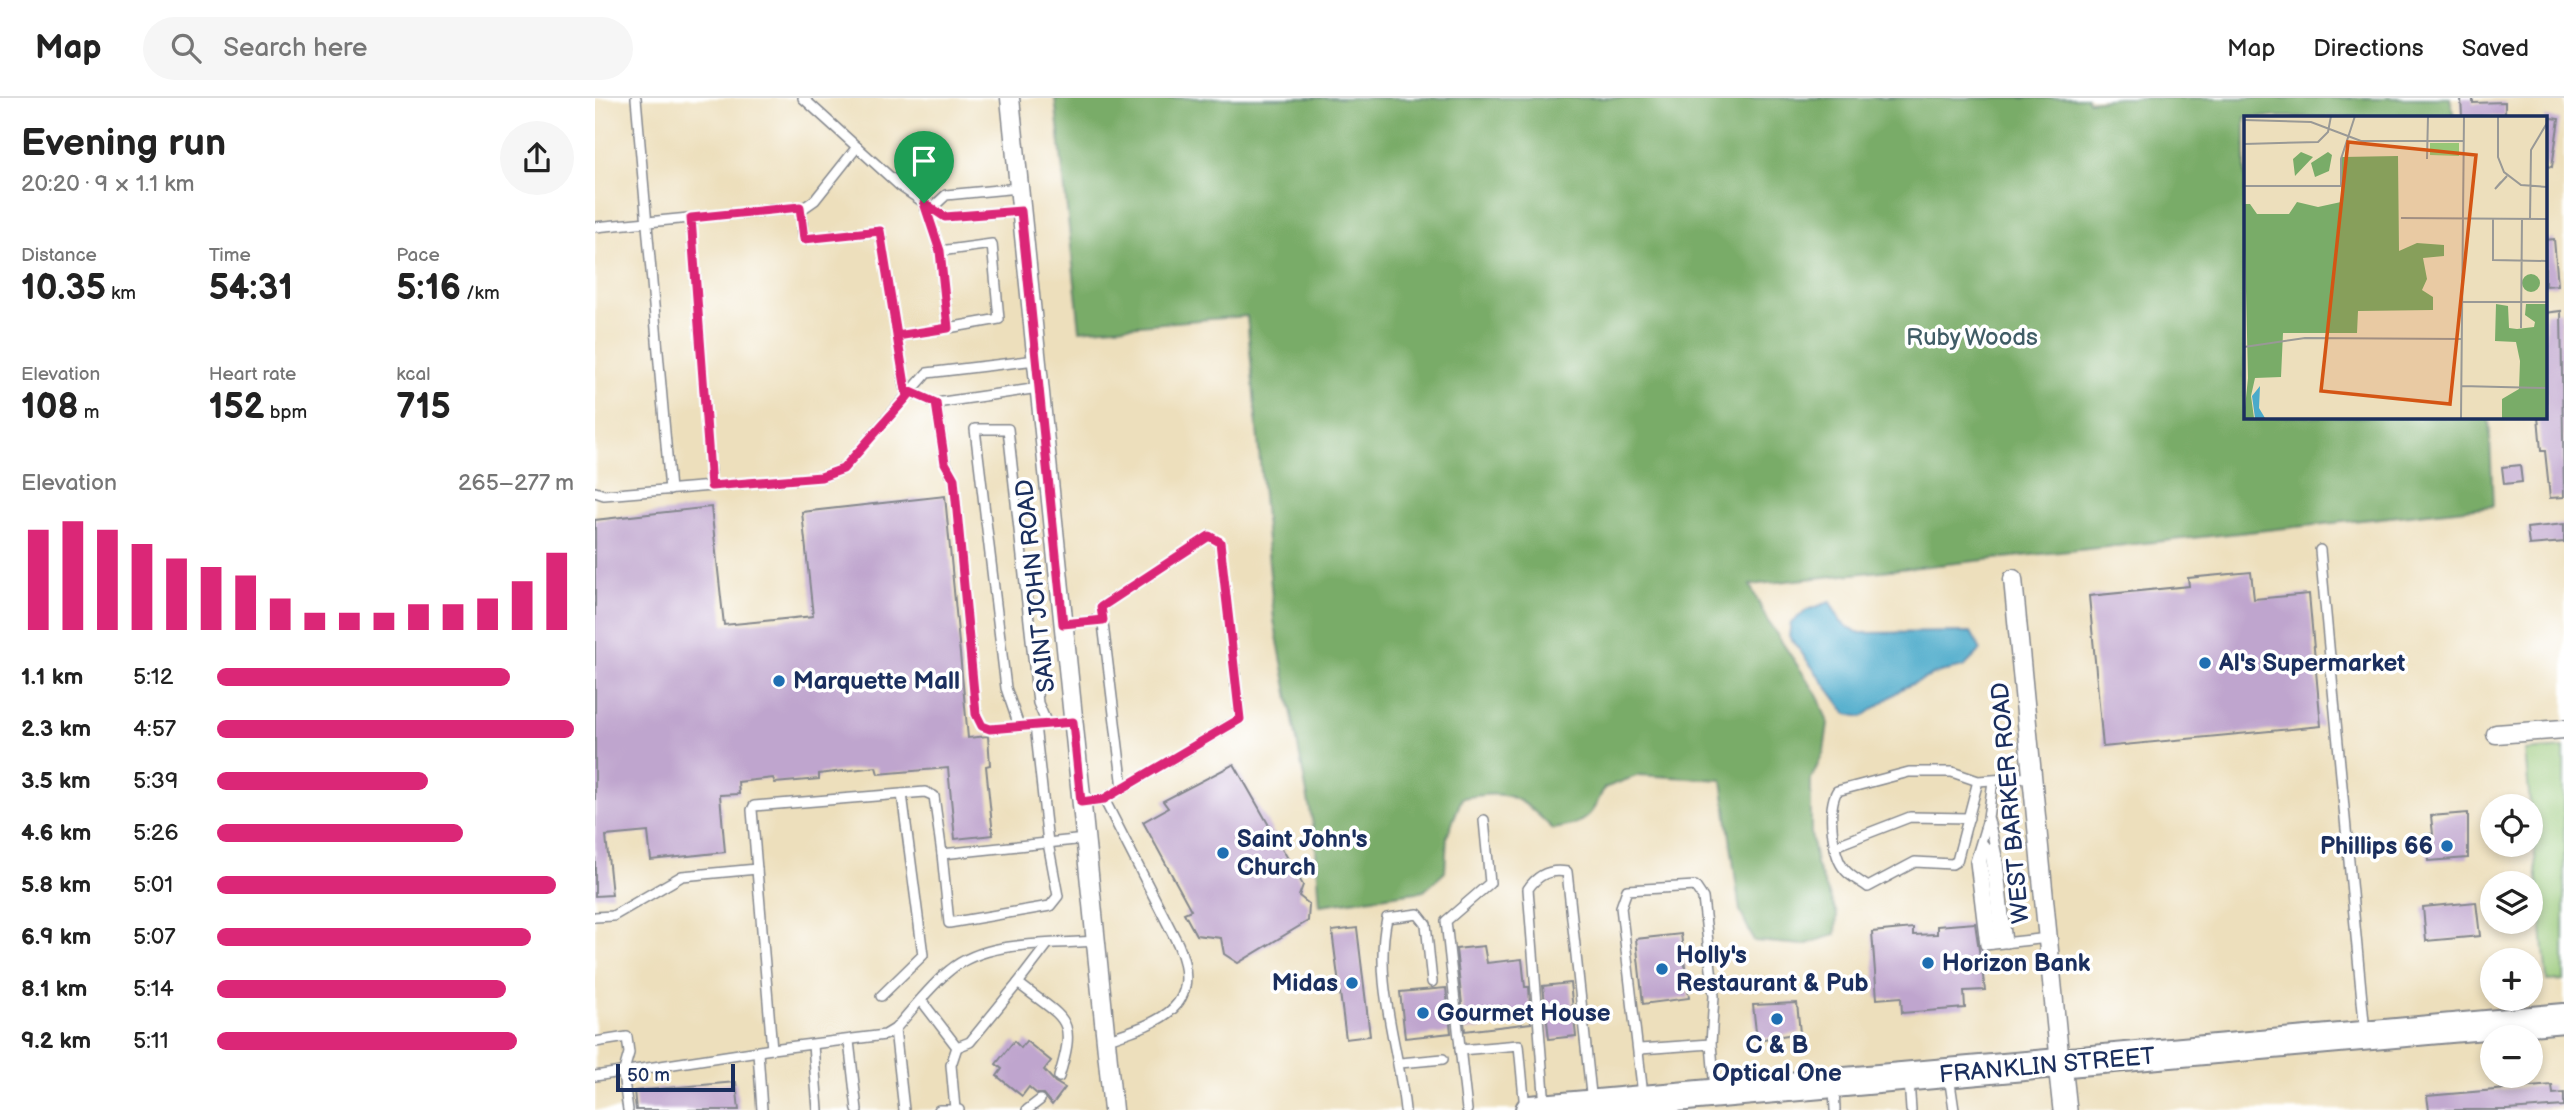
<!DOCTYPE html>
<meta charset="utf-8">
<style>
body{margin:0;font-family:"Balsamiq Sans",sans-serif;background:#f6f6f6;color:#222;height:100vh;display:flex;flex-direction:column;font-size:26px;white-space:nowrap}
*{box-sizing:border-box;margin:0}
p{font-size:23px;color:#767676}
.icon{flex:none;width:38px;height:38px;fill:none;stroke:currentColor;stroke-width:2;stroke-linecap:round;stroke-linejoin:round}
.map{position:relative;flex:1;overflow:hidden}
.details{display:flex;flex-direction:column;background:#fff;width:595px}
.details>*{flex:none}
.fabs{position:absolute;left:1885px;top:696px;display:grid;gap:14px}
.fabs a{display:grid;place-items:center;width:63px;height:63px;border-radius:50%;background:#fff;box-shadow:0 4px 10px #0003;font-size:35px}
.scale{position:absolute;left:21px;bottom:18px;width:119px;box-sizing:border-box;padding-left:7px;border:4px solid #1b2f5e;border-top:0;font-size:19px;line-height:24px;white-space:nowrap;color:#1b2f5e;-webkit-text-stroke:5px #fff;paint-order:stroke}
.pin{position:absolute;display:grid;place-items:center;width:60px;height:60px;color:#fff;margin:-72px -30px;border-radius:50% 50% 50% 0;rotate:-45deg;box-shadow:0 0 7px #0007}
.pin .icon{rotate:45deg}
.round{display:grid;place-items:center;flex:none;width:74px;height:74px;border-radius:37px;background:#f6f6f6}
.overview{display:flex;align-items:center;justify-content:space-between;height:119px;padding:0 21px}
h1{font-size:38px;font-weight:700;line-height:52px}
.stats{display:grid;grid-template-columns:repeat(3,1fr);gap:10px;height:119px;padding:7px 21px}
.stats div{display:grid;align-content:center}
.stats b{font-size:35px;font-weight:700}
.stats small{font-size:19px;font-weight:400}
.stats p{font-size:19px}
.chart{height:196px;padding:14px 21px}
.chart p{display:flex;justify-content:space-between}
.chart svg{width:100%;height:126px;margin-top:7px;stroke:#db2777;stroke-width:6}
ul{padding:0 21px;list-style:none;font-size:23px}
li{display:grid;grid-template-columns:112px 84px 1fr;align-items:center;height:52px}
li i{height:18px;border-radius:9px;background:#db2777}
header{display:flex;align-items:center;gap:42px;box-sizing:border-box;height:98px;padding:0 35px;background:#fff;border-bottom:2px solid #e0e0e0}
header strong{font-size:33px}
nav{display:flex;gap:38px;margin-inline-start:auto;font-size:24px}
.search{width:490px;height:63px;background:#f6f6f6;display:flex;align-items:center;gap:18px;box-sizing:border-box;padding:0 24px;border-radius:38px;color:#767676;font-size:26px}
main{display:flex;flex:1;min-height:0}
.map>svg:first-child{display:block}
.green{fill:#97c777;stroke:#597b6a;stroke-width:2}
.forest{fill:#79ac68;stroke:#4a6e63;stroke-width:2}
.water{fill:#4baaca;stroke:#336c94;stroke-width:2}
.building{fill:#bfa5ce}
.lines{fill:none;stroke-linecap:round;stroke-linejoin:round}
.service-casing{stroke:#84878d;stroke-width:12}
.minor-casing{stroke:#84878d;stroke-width:21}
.tertiary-casing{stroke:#84878d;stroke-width:26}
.primary-casing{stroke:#84878d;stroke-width:32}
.service{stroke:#fff;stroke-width:9}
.minor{stroke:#fff;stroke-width:18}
.tertiary{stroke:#fff;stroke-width:23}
.primary{stroke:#fff;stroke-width:28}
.route-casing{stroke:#fff;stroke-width:14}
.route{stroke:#db2777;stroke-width:9}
.poi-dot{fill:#1f6fb2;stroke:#fff;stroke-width:2.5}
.labels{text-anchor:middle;stroke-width:7;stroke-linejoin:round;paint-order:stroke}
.park-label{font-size:24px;fill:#405d66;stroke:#fff}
.street-label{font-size:24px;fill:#1b2f5e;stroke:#fff}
.poi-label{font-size:24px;font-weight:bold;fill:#1b2f5e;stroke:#fff;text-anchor:start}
.inset-road{fill:none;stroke:#999996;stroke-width:2}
.view{fill:#d45514;fill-opacity:0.15;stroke:#d45514;stroke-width:3.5}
.inset-edge{fill:none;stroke:#1b2f5e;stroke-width:3.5}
</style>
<header>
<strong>Map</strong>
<div class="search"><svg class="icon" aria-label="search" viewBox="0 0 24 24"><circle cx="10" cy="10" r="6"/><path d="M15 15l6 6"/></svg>Search here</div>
<nav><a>Map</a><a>Directions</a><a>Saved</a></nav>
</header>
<main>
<section class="details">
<div class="overview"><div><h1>Evening run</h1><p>20:20 · 9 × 1.1 km</p></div><a class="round"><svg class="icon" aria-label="share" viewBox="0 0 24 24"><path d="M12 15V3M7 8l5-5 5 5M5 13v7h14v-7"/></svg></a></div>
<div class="stats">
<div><p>Distance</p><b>10.35<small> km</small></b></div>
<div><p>Time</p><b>54:31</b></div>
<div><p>Pace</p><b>5:16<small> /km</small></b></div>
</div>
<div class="stats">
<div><p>Elevation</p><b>108<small> m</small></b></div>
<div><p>Heart rate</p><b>152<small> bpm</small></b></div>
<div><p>kcal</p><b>715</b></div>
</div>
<div class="chart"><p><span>Elevation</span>265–277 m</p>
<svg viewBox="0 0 160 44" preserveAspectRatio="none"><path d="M5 44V9M15 44V6M25 44V9M35 44V14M45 44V19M55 44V22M65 44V25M75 44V33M85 44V38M95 44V38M105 44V38M115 44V35M125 44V35M135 44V33M145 44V27M155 44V17"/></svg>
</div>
<ul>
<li><b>1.1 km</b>5:12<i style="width:82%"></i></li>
<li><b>2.3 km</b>4:57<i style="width:100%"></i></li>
<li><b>3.5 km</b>5:39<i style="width:59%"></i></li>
<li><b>4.6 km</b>5:26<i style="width:69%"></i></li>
<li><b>5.8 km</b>5:01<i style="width:95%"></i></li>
<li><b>6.9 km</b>5:07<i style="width:88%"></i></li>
<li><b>8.1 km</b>5:14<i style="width:81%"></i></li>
<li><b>9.2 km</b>5:11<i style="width:84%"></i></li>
</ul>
</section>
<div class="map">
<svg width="1969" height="1012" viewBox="0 0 1969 1012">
<rect width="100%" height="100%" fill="#fff"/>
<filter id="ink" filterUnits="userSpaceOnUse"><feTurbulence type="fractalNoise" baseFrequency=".0143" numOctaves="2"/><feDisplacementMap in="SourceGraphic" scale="14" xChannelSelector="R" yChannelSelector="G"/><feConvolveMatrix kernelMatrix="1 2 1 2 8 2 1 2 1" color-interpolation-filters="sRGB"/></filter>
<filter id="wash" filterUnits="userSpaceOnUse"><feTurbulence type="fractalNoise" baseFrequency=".00686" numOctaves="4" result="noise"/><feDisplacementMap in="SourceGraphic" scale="28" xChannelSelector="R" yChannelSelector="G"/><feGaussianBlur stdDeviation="1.57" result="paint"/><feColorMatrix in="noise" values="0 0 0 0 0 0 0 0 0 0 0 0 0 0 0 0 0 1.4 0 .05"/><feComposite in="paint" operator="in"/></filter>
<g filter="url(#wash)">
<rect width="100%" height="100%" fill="#eddfbc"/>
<polygon class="green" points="1969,650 1969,882 1952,883 1930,653"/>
<path class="forest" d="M460,0H1492L1493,3L1524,0H1855L1859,19H1650V318L1894,319L1898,408L1155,487L1172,522L1223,598L1233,625L1229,654L1216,681V735L1221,766L1242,816L1241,836L1209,847L1159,843L1145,813L1127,682L1044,677L1009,690C996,719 991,726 958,731C924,698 916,691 867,700L852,738L850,774L829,793L725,807L720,738L679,522L652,218L485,232Z"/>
<polygon class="water" points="1235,504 1246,524 1262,535 1376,534 1386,552 1369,569 1345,574 1308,590 1267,619 1252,616 1194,538 1196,525 1212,512"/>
<g id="blocks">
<g class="building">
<polygon points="1866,0 1878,0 1878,5 1910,4 1910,19 1867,18"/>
<polygon points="1950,19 1964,21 1957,69 1950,68"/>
<polygon points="1959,141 1963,187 1950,188 1950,142"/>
<polygon points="1966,213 1969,399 1955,400 1950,353 1946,353 1943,318 1950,318 1951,310 1950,215"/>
<polygon points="1925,367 1927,384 1909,386 1907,369"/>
<polygon points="350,398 373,640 393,638 395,667 391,668 398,737 360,741 353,670 283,676 281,669 224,676 224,681 180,685 178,680 143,684 144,696 125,697 130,754 56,762 53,734 11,738 17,797 0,798 0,422 116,409 129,527 218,518 207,414"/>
<polygon points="1969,426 1969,444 1934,447 1932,430"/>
<polygon points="1656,474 1659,501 1714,496 1726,628 1508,649 1494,498 1594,488 1593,480"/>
<polygon points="639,666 708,787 704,798 714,806 713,823 643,865 629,856 626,840 601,837 589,815 596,812 548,724 573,710 568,703"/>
<polygon points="1873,715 1873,760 1833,763 1831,736 1838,736 1836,718"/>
<polygon points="1881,804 1885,838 1831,843 1828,809"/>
<polygon points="1380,825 1390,892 1369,893 1370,910 1307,915 1306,899 1282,901 1277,834 1318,830 1318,837 1342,836 1342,828"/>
<polygon points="762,830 775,938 751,941 737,833"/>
<polygon points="1086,836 1094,900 1048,906 1041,841"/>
<polygon points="889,848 892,865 927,861 930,889 934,889 936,925 870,933 861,851"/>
<polygon points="975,885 981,938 954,941 948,888"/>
<polygon points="851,890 856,935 810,940 805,894"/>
<polygon points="1202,905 1205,935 1162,942 1158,907"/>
<polygon points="419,943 426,950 431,943 456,963 449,972 460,984 470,990 457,1007 448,996 442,996 434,989 427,998 402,978 407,971 401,966"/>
<polygon points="141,984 144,1012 41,1012 39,993"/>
<polygon points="1957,987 1958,996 1969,995 1969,1008 1913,1012 1834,1012 1832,998"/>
</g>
</g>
</g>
<g filter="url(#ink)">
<use href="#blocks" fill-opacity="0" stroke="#84878d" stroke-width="2"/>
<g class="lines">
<defs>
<g id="service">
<polyline points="41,0 75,392"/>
<polyline points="208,0 305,88 350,119 426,113"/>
<polyline points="205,109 209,141 285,133 312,299"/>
<polyline points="337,110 351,97 424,90"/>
<polyline points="96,120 116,388"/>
<polyline points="0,129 210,109 220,102 262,49"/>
<polyline points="345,153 397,146 404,221 353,230"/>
<polyline points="302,238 353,230 345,153 329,105"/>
<polyline points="316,294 341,305 444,290"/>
<polyline points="341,305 350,364 359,381 381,616 387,628 395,631 478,624"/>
<polyline points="0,394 9,397 226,379 248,371 332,275 441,262"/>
<polyline points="1725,452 1770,935"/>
<polyline points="468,526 508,522"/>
<polyline points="424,628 411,590 380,331 413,331 443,605 452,626"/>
<path d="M1383,683L1362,763L1357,766L1320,764L1273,789C1266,784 1256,779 1250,772C1237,758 1232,710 1242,693L1314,674H1357L1383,683L1438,679"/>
<path d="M509,701L583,846C610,911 564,924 510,942"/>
<polyline points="486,704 509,701 528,690 645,621 625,445 614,438 506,509 528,690"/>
<polyline points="1393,721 1380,764 1390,847 1453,840"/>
<polyline points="1394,722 1403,763 1412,845"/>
<polyline points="1392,727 1398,683"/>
<polyline points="1389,747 1387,763 1397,846"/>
<polyline points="1240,748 1315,719 1374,720"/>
<polyline points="1395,750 1405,845"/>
<polyline points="347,756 354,825 455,808 463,798 453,745 440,627"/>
<polyline points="0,819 18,818 87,778 162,771"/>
<polyline points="423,885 452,847"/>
<polyline points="286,898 328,857 307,696"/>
<polyline points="326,902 362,949 356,967 360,1011"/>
<polyline points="300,931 309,1012"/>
<polyline points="254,943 262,1012"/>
<polyline points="0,944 32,939 34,955 28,976 33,1012"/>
<polyline points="218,947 223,1012"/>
<path d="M362,949L375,944L423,885C470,923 483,917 464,979"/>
<path d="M177,951L290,937L300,931C318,911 335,888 355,872C392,841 456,847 501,843"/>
<polyline points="1045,951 1116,946"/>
<polyline points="865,952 924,947 930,1011"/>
<polyline points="163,954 167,1012"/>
<polyline points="805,965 848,961"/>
<polyline points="0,978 177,951 157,712 159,708 330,694 339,698 347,756 490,741"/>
<polyline points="1354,978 1359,1012"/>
<polyline points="1314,982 1316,1012"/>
<polyline points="1239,988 1240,1012"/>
<polyline points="1048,997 1026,809 1032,792 1100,788 1108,800 1119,898 1116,946 1120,992"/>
<path d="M950,1008L933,791C943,776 955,771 972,774L997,1005"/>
<polyline points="344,1012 364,1012"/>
<polyline points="432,1012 445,1002"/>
<path d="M810,1012C804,949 778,884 792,820L823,816L831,826L837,884"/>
<polyline points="872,1012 851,823 895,785 889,722"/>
</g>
<g id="minor">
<polyline points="415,0 518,1012"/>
<polyline points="1418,481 1465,966"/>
<polyline points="1901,636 1969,631"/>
</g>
<polyline id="tertiary" points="1465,966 1470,1012"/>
<polyline id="primary" points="935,1012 1969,920"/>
</defs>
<use href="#service" class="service-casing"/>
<use href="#minor" class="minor-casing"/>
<use href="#tertiary" class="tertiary-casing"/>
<use href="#primary" class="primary-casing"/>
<use href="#service" class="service"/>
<use href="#minor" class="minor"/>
<use href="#tertiary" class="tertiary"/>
<use href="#primary" class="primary"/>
</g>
</g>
<g class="lines" filter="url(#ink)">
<defs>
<polyline id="route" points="329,105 345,153 353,230 302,238 312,299 248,371 226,379 116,388 96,120 205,109 209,141 285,133 312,299 316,294 341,305 350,365 359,381 381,616 387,628 395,631 478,624 486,704 509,701 645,621 625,444 614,438 506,509 508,522 468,526 426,113 350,119 329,105"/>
</defs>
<use href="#route" class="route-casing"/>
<use href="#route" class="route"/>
</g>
<g class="poi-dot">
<circle cx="1610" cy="565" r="7"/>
<circle cx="184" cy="583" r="7"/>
<circle cx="1852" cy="748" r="7"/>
<circle cx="628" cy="755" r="7"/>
<circle cx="1333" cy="865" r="7"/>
<circle cx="1067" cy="871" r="7"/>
<circle cx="757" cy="885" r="7"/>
<circle cx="828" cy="915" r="7"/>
<circle cx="1182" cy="921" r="7"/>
</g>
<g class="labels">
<g class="park-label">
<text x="1377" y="247">Ruby Woods</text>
</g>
<g class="street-label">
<text transform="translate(440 488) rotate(-96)" y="8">SAINT JOHN ROAD</text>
<text transform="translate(1415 705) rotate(-95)" y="8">WEST BARKER ROAD</text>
<text transform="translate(1452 967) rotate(-5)" y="8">FRANKLIN STREET</text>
</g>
<g class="poi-label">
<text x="1624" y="573">Al's Supermarket</text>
<text x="198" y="591">Marquette Mall</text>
<text x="642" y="749">Saint John's<tspan x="642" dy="28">Church</tspan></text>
<text x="1838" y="756" text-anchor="end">Phillips 66</text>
<text x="1081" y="865">Holly's<tspan x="1081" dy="28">Restaurant &amp; Pub</tspan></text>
<text x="1347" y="873">Horizon Bank</text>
<text x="743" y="893" text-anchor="end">Midas</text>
<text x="842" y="923">Gourmet House</text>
<text x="1182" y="955" text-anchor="middle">C &amp; B<tspan x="1182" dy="28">Optical One</tspan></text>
</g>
</g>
<g transform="translate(1649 18)">
<rect width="303" height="303" fill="#eddfbc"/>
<path d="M186,27H215V40L186,39Z" fill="#97c777"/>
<path d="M57,36L69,41L51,60L49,43ZM84,36L88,39L85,55L71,61L67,47ZM154,40L155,135L173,127L200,129V140L179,142L183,163L178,174L189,181V194L114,195L113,217H39L37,261L11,262L7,280L10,302H0L4,262L0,88H6L13,98H45L53,86L74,91L97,86L98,41ZM278 167a9 9 0 1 1 18 0a9 9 0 1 1-18 0ZM252,188L264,190L265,212L273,213L290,211L291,206L281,199L282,188H303V302H258V283L275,273L276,245L272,226L251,225Z" fill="#79ac68"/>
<path d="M16,270L15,292L21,302H11L8,280Z" fill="#4baaca"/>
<path class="inset-road" d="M114,0H157M254,0V41L260,56L277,69L303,71M0,4L67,6L117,25H220M0,28L74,26L84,16L87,0M183,43L184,0M257,66L251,73L263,60M0,70H97V43L111,0M157,102L303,103M249,103V144L303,145M286,103L287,34L303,7M218,186H303M277,212L278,103M0,231L61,222L217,223M217,270L303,272M217,302L220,0"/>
<path class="view" d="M104,26L232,39L206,288L77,275Z"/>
<rect width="303" height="303" class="inset-edge"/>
</g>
</svg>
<div class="fabs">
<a><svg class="icon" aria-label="locate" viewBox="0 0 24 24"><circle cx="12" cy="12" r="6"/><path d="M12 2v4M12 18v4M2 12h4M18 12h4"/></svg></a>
<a><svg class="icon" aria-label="layers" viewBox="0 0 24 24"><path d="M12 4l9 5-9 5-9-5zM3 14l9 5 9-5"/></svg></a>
<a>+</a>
<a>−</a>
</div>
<div class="scale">50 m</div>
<div class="pin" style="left:329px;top:105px;background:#1e9e55"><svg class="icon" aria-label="arrive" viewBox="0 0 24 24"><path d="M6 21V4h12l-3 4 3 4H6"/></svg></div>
</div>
</main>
